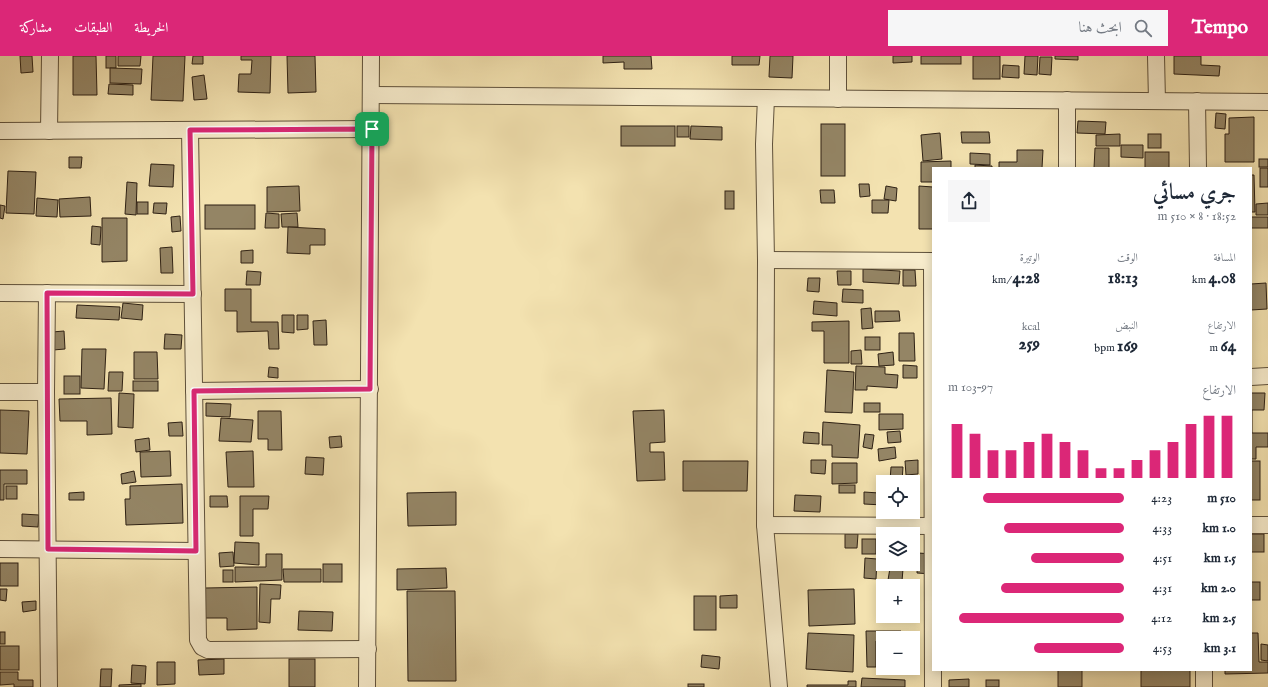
<!DOCTYPE html>
<html lang="ar">
<meta charset="utf-8">
<style>
body{margin:0;font-family:"IM FELL English",Amiri,serif;background:#f6f6f7;color:#1f2937;direction:rtl;height:100vh;display:flex;flex-direction:column;font-size:15px;white-space:nowrap}
*{box-sizing:border-box;margin:0}
p{font-size:13px;color:#747a83}
.icon{flex:none;width:22px;height:22px;fill:none;stroke:currentColor;stroke-width:2;stroke-linecap:round;stroke-linejoin:round}
.map{position:relative;flex:1;overflow:hidden;direction:ltr}
.panel{position:absolute;left:932px;top:111px;width:320px;height:504px;display:flex;flex-direction:column;background:#fff;border-radius:0px;box-shadow:0 2px 10px #0003;direction:rtl}
.panel>*{flex:none}
.fabs{position:absolute;left:876px;top:419px;display:grid;gap:8px}
.fabs a{display:grid;place-items:center;width:44px;height:44px;border-radius:0px;background:#fff;box-shadow:0 2px 10px #0003;font-size:20px}
.pin{position:absolute;display:grid;place-items:center;width:34px;height:34px;color:#fff;margin:-17px;border-radius:8px;box-shadow:0 2px 6px #0006}
.round{display:grid;place-items:center;flex:none;width:42px;height:42px;border-radius:0px;background:#f6f6f7}
.head{display:flex;align-items:center;justify-content:space-between;height:68px;padding:0 16px}
h1{font-size:22px;font-weight:700;line-height:30px}
.metrics{display:grid;grid-template-columns:repeat(3,1fr);gap:6px;height:68px;padding:4px 16px}
.metrics div{display:grid;align-content:center}
.metrics b{font-size:17px;font-weight:700}
.metrics small{font-size:11px;font-weight:400}
.metrics p{font-size:11px}
.chart{height:112px;padding:8px 16px}
.chart p{display:flex;justify-content:space-between}
.chart svg{width:100%;height:72px;margin-top:4px;stroke:#db2777;stroke-width:6}
ul{padding:0 16px;list-style:none;font-size:13px}
li{display:grid;grid-template-columns:64px 48px 1fr;align-items:center;height:30px}
li i{height:10px;border-radius:5px;background:#db2777}
header{display:flex;align-items:center;gap:24px;box-sizing:border-box;height:56px;padding:0 20px;background:#db2777;color:#fff}
header strong{font-size:19px}
nav{display:flex;gap:22px;margin-inline-start:auto;font-size:14px}
.search{width:280px;height:36px;background:#f6f6f7;display:flex;align-items:center;gap:10px;box-sizing:border-box;padding:0 14px;border-radius:0px;color:#747a83;font-size:15px}
.map>svg:first-child{display:block}
.building{fill:#948565;stroke:#2e2114}
.lines{fill:none;stroke-linecap:round;stroke-linejoin:round}
.minor-casing{stroke:#5f513b;stroke-width:18}
.minor{stroke:#f7eccc;stroke-width:16}
.route-casing{stroke:#fff;stroke-width:8}
.route{stroke:#db2777;stroke-width:5}
</style>
<header>
<strong>Tempo</strong>
<div class="search"><svg class="icon" aria-label="search" viewBox="0 0 24 24"><circle cx="10" cy="10" r="6"/><path d="M15 15l6 6"/></svg>ابحث هنا</div>
<nav><a>الخريطة</a><a>الطبقات</a><a>مشاركة</a></nav>
</header>
<div class="map">
<svg width="1268" height="631" viewBox="0 0 1268 631">
<rect width="100%" height="100%" fill="#f3e2b0"/>
<filter id="stains"><feTurbulence type="fractalNoise" baseFrequency=".005" numOctaves="4"/><feColorMatrix values="0 0 0 0 .2 0 0 0 0 .09 0 0 0 0 .02 0 0 0 .5 -.17"/></filter>
<radialGradient id="worn" r=".72"><stop offset=".6" stop-color="#630" stop-opacity="0"/><stop offset="1" stop-color="#630" stop-opacity=".3"/></radialGradient>
<g class="building">
<polygon points="20,0 32,0 33,16 21,17"/>
<polygon points="73,0 96,0 97,39 73,39"/>
<rect x="106" y="0" width="10" height="12"/>
<polygon points="118,0 141,0 140,10 118,10"/>
<polygon points="153,0 185,0 183,45 151,44"/>
<polygon points="193,0 203,0 203,8 192,8"/>
<polygon points="241,0 271,0 270,37 238,36 239,18 251,18 252,4 241,4"/>
<polygon points="287,0 315,0 316,36 288,37"/>
<polygon points="603,0 651,0 652,13 624,13 624,6 603,7"/>
<polygon points="732,0 760,0 759,9 732,9"/>
<polygon points="770,0 793,0 792,22 769,21"/>
<polygon points="893,0 912,0 912,6 893,7"/>
<rect x="921" y="0" width="40" height="8"/>
<rect x="973" y="0" width="27" height="23"/>
<polygon points="1025,0 1038,0 1037,19 1024,18"/>
<polygon points="1055,0 1078,0 1078,4 1055,3"/>
<polygon points="1174,0 1201,0 1201,9 1220,10 1219,20 1174,18"/>
<polygon points="1040,1 1052,1 1051,19 1039,18"/>
<polygon points="1003,9 1019,10 1019,22 1002,21"/>
<polygon points="110,12 142,13 141,28 110,27"/>
<polygon points="204,19 207,43 194,44 192,21"/>
<polygon points="109,28 133,29 133,39 108,38"/>
<polygon points="1216,57 1226,58 1225,73 1215,72"/>
<polygon points="1254,61 1254,106 1225,106 1225,78 1229,78 1229,62"/>
<polygon points="1078,65 1106,66 1105,78 1077,77"/>
<rect x="821" y="68" width="24" height="52"/>
<rect x="621" y="70" width="54" height="20"/>
<rect x="677" y="70" width="12" height="11"/>
<polygon points="691,70 722,71 722,84 690,83"/>
<polygon points="961,76 989,76 990,87 962,87"/>
<polygon points="940,77 942,103 923,105 921,79"/>
<polygon points="1120,78 1120,90 1096,90 1096,79"/>
<rect x="1148" y="78" width="13" height="14"/>
<polygon points="1121,89 1143,89 1143,102 1121,101"/>
<polygon points="1095,92 1109,92 1109,112 1094,112"/>
<polygon points="1017,94 1043,94 1042,112 999,112 999,106 1017,106"/>
<rect x="1145" y="96" width="24" height="16"/>
<polygon points="970,97 990,98 990,109 970,108"/>
<polygon points="69,101 82,101 81,112 69,112"/>
<rect x="1259" y="103" width="9" height="8"/>
<polygon points="951,105 951,112 933,112 933,126 921,126 921,106"/>
<polygon points="151,108 174,109 173,131 149,130"/>
<polygon points="975,109 992,110 992,112 975,112"/>
<rect x="1260" y="112" width="8" height="19"/>
<polygon points="8,115 36,116 34,158 6,157"/>
<polygon points="1251,119 1254,119 1255,156 1251,156"/>
<polygon points="127,126 137,127 136,159 125,158"/>
<polygon points="859,128 869,128 870,140 860,141"/>
<polygon points="299,130 300,155 267,156 267,131"/>
<polygon points="886,130 897,132 896,145 884,143"/>
<polygon points="919,130 933,131 933,173 919,173"/>
<polygon points="820,134 834,134 835,147 821,147"/>
<rect x="725" y="135" width="9" height="18"/>
<polygon points="90,141 91,160 60,161 59,143"/>
<polygon points="37,142 58,144 57,161 36,160"/>
<polygon points="872,144 889,144 888,157 872,157"/>
<rect x="137" y="146" width="11" height="12"/>
<polygon points="154,147 167,147 166,158 153,157"/>
<polygon points="1268,147 1268,159 1256,159 1256,148"/>
<polygon points="0,149 5,150 3,163 0,162"/>
<rect x="205" y="149" width="50" height="24"/>
<polygon points="266,157 279,158 279,172 265,172"/>
<polygon points="297,157 298,171 282,171 281,158"/>
<polygon points="180,160 181,175 172,176 171,161"/>
<rect x="1251" y="161" width="17" height="11"/>
<polygon points="102,162 127,162 127,205 102,206"/>
<polygon points="92,170 101,171 100,189 91,188"/>
<polygon points="288,171 325,173 325,189 310,189 310,198 287,197"/>
<polygon points="172,191 173,217 161,217 160,192"/>
<polygon points="253,194 253,207 241,207 241,195"/>
<polygon points="863,213 900,215 899,228 863,226"/>
<polygon points="903,214 915,214 916,230 903,230"/>
<polygon points="247,215 261,216 260,229 246,229"/>
<polygon points="837,215 851,215 851,229 838,229"/>
<polygon points="808,222 820,222 819,236 807,235"/>
<polygon points="1266,227 1267,253 1251,254 1251,228"/>
<polygon points="225,233 251,233 251,266 278,266 279,293 269,293 268,275 237,276 237,255 225,255"/>
<polygon points="843,233 863,234 863,247 842,246"/>
<polygon points="814,245 837,247 837,260 813,258"/>
<polygon points="123,247 143,249 142,264 121,262"/>
<polygon points="77,249 120,251 119,264 76,262"/>
<polygon points="871,252 873,272 862,273 861,253"/>
<polygon points="875,255 899,255 900,265 875,266"/>
<polygon points="282,259 294,259 294,277 282,276"/>
<polygon points="297,259 308,259 308,273 297,274"/>
<polygon points="326,264 327,289 314,289 313,265"/>
<polygon points="849,265 849,307 824,307 824,275 812,275 812,266"/>
<polygon points="64,275 65,293 53,294 52,276"/>
<polygon points="899,277 914,277 915,305 899,305"/>
<polygon points="165,278 182,279 181,293 164,293"/>
<rect x="865" y="281" width="15" height="13"/>
<polygon points="82,293 106,293 104,333 81,332"/>
<polygon points="861,294 862,308 851,308 851,295"/>
<polygon points="134,296 157,296 158,323 134,323"/>
<polygon points="893,296 894,309 879,310 878,298"/>
<polygon points="903,309 917,310 917,322 903,322"/>
<polygon points="856,310 885,311 885,318 898,319 897,332 867,330 867,334 855,334"/>
<polygon points="269,311 278,312 278,322 268,321"/>
<polygon points="827,314 854,316 852,357 825,356"/>
<polygon points="109,316 123,316 122,335 108,335"/>
<rect x="64" y="320" width="16" height="18"/>
<rect x="133" y="325" width="25" height="10"/>
<polygon points="119,337 134,338 133,372 118,371"/>
<polygon points="1251,337 1265,337 1264,354 1252,354 1252,377 1268,377 1268,391 1256,391 1256,403 1251,403"/>
<polygon points="111,342 112,378 87,379 87,365 60,365 59,343"/>
<polygon points="206,347 231,348 230,361 206,360"/>
<rect x="864" y="347" width="16" height="9"/>
<polygon points="0,354 29,355 27,398 0,397"/>
<polygon points="664,354 665,386 650,387 650,396 664,396 665,424 637,425 633,355"/>
<polygon points="258,355 281,355 282,394 268,394 268,383 258,383"/>
<polygon points="879,358 903,358 903,373 879,374"/>
<polygon points="221,362 253,364 251,386 219,385"/>
<polygon points="182,366 183,380 169,380 168,367"/>
<polygon points="823,366 860,369 858,402 832,401 832,389 822,389"/>
<polygon points="900,375 901,386 888,387 887,376"/>
<polygon points="804,376 819,377 819,388 803,387"/>
<polygon points="865,378 874,379 872,393 863,391"/>
<polygon points="341,380 342,391 330,392 329,381"/>
<polygon points="149,382 150,394 136,396 135,384"/>
<polygon points="895,391 896,402 879,405 878,393"/>
<polygon points="170,395 171,420 141,421 140,396"/>
<polygon points="253,395 254,431 228,431 226,396"/>
<polygon points="306,401 324,402 323,419 305,418"/>
<polygon points="811,404 826,404 825,418 811,417"/>
<polygon points="918,404 918,418 906,419 905,405"/>
<polygon points="683,405 748,405 747,435 683,435"/>
<rect x="1251" y="405" width="9" height="39"/>
<polygon points="832,407 857,407 857,427 832,428"/>
<polygon points="891,411 903,411 902,426 883,426 883,449 864,448 864,436 879,437 880,424 890,425"/>
<polygon points="0,414 27,414 27,428 4,428 4,444 0,444"/>
<polygon points="134,415 136,426 122,428 121,418"/>
<polygon points="182,428 183,467 126,469 125,443 130,443 130,430"/>
<rect x="839" y="429" width="16" height="8"/>
<rect x="6" y="430" width="11" height="13"/>
<polygon points="84,436 84,444 69,444 69,437"/>
<polygon points="456,436 456,469 408,470 407,437"/>
<polygon points="795,439 821,440 820,456 794,455"/>
<polygon points="210,440 227,440 228,451 210,451"/>
<polygon points="240,440 269,440 268,453 253,453 253,480 240,480"/>
<polygon points="22,458 39,459 38,471 22,470"/>
<polygon points="845,478 858,478 857,492 845,492"/>
<rect x="1251" y="478" width="13" height="18"/>
<polygon points="913,479 918,479 917,501 913,501"/>
<polygon points="878,480 883,480 883,507 879,507"/>
<rect x="862" y="483" width="14" height="15"/>
<polygon points="235,486 259,487 259,509 234,507"/>
<polygon points="233,496 234,510 220,511 219,497"/>
<polygon points="918,497 933,498 933,518 917,517"/>
<polygon points="266,498 282,498 282,524 235,526 235,511 266,511"/>
<polygon points="865,502 877,503 876,523 864,522"/>
<rect x="0" y="507" width="18" height="23"/>
<rect x="323" y="508" width="19" height="18"/>
<polygon points="446,512 447,532 397,534 397,513"/>
<polygon points="890,512 903,513 902,525 888,524"/>
<polygon points="283,513 321,513 321,526 284,526"/>
<rect x="223" y="514" width="10" height="12"/>
<rect x="1251" y="526" width="9" height="18"/>
<polygon points="260,528 281,529 280,543 271,543 270,567 259,566"/>
<polygon points="257,531 257,573 227,574 227,562 205,562 205,532"/>
<polygon points="0,533 7,533 6,545 0,544"/>
<polygon points="854,533 855,568 809,570 808,534"/>
<polygon points="407,535 455,535 456,625 408,625"/>
<polygon points="737,539 737,552 720,552 720,540"/>
<rect x="694" y="540" width="22" height="34"/>
<polygon points="36,545 36,554 23,556 22,546"/>
<polygon points="299,555 333,556 332,575 298,574"/>
<polygon points="866,575 901,575 901,582 883,582 883,585 876,585 876,611 867,611"/>
<rect x="0" y="576" width="5" height="12"/>
<polygon points="808,577 854,579 853,616 806,613"/>
<polygon points="1251,577 1258,577 1259,606 1268,606 1268,617 1225,618 1225,614 1251,614"/>
<polygon points="878,587 883,587 883,612 901,612 901,616 879,617"/>
<polygon points="1261,588 1268,589 1268,605 1261,604"/>
<rect x="0" y="590" width="19" height="24"/>
<polygon points="702,599 720,601 719,613 701,611"/>
<polygon points="224,603 224,618 199,619 198,604"/>
<rect x="289" y="603" width="26" height="28"/>
<polygon points="157,606 175,606 175,628 157,629"/>
<polygon points="132,609 146,610 145,628 131,627"/>
<polygon points="101,613 112,613 111,631 100,631"/>
<polygon points="1050,614 1082,614 1082,631 1058,631 1058,614"/>
<rect x="1141" y="614" width="49" height="17"/>
<polygon points="0,616 18,616 18,624 33,624 33,631 14,631 14,628 0,629"/>
<polygon points="862,622 905,624 905,631 861,631"/>
<polygon points="969,623 969,631 949,631 949,624"/>
<rect x="986" y="624" width="13" height="7"/>
<polygon points="848,625 856,625 856,631 807,631 807,629 848,629"/>
<polygon points="141,628 141,631 119,631 119,629"/>
<rect x="688" y="628" width="16" height="3"/>
</g>
<g class="lines">
<defs>
<g id="minor">
<polyline points="838,0 838,43"/>
<polyline points="1156,0 1157,45"/>
<polyline points="372,39 1268,46"/>
<polyline points="766,42 764,88 766,204 765,469 779,631"/>
<polyline points="1067,44 1067,112"/>
<polyline points="1197,45 1198,112"/>
<polyline points="190,74 198,584 202,591 208,594 368,593"/>
<polyline points="0,75 372,73"/>
<polyline points="49,75 50,0"/>
<polyline points="766,204 933,205"/>
<polyline points="932,205 933,631"/>
<polyline points="0,237 193,238"/>
<polyline points="47,237 46,336 49,631"/>
<polyline points="1251,321 1268,320"/>
<polyline points="194,335 370,333"/>
<polyline points="0,336 46,336"/>
<polyline points="765,469 932,470"/>
<polyline points="1251,469 1268,469"/>
<polyline points="0,493 196,495"/>
<polyline points="1204,614 1204,631"/>
<polyline points="367,631 371,0"/>
</g>
</defs>
<use href="#minor" class="minor-casing"/>
<use href="#minor" class="minor"/>
</g>
<g class="lines">
<defs>
<polygon id="route" points="372,73 370,333 194,335 196,495 48,493 47,237 193,238 190,74"/>
</defs>
<use href="#route" class="route-casing"/>
<use href="#route" class="route"/>
</g>
<rect width="100%" height="100%" filter="url(#stains)"/>
<rect width="100%" height="100%" fill="url(#worn)"/>
</svg>
<div class="fabs">
<a><svg class="icon" aria-label="locate" viewBox="0 0 24 24"><circle cx="12" cy="12" r="6"/><path d="M12 2v4M12 18v4M2 12h4M18 12h4"/></svg></a>
<a><svg class="icon" aria-label="layers" viewBox="0 0 24 24"><path d="M12 4l9 5-9 5-9-5zM3 14l9 5 9-5"/></svg></a>
<a>+</a>
<a>−</a>
</div>
<div class="pin" style="left:372px;top:73px;background:#1e9e55"><svg class="icon" aria-label="arrive" viewBox="0 0 24 24"><path d="M6 21V4h12l-3 4 3 4H6"/></svg></div>
<section class="panel">
<div class="head"><div><h1>جري مسائي</h1><p>18:52 · 8 × 510 m</p></div><a class="round"><svg class="icon" aria-label="share" viewBox="0 0 24 24"><path d="M12 15V3M7 8l5-5 5 5M5 13v7h14v-7"/></svg></a></div>
<div class="metrics">
<div><p>المسافة</p><b>4.08<small> km</small></b></div>
<div><p>الوقت</p><b>18:13</b></div>
<div><p>الوتيرة</p><b>4:28<small> /km</small></b></div>
</div>
<div class="metrics">
<div><p>الارتفاع</p><b>64<small> m</small></b></div>
<div><p>النبض</p><b>169<small> bpm</small></b></div>
<div><p>kcal</p><b>259</b></div>
</div>
<div class="chart"><p><span>الارتفاع</span>97–103 m</p>
<svg viewBox="0 0 160 44" preserveAspectRatio="none"><path d="M5 44V11M15 44V17M25 44V27M35 44V27M45 44V22M55 44V17M65 44V22M75 44V27M85 44V38M95 44V38M105 44V33M115 44V27M125 44V22M135 44V11M145 44V6M155 44V6"/></svg>
</div>
<ul>
<li><b>510 m</b>4:23<i style="width:80%"></i></li>
<li><b>1.0 km</b>4:33<i style="width:68%"></i></li>
<li><b>1.5 km</b>4:51<i style="width:53%"></i></li>
<li><b>2.0 km</b>4:31<i style="width:70%"></i></li>
<li><b>2.5 km</b>4:12<i style="width:94%"></i></li>
<li><b>3.1 km</b>4:53<i style="width:51%"></i></li>
</ul>
</section>
</div>
